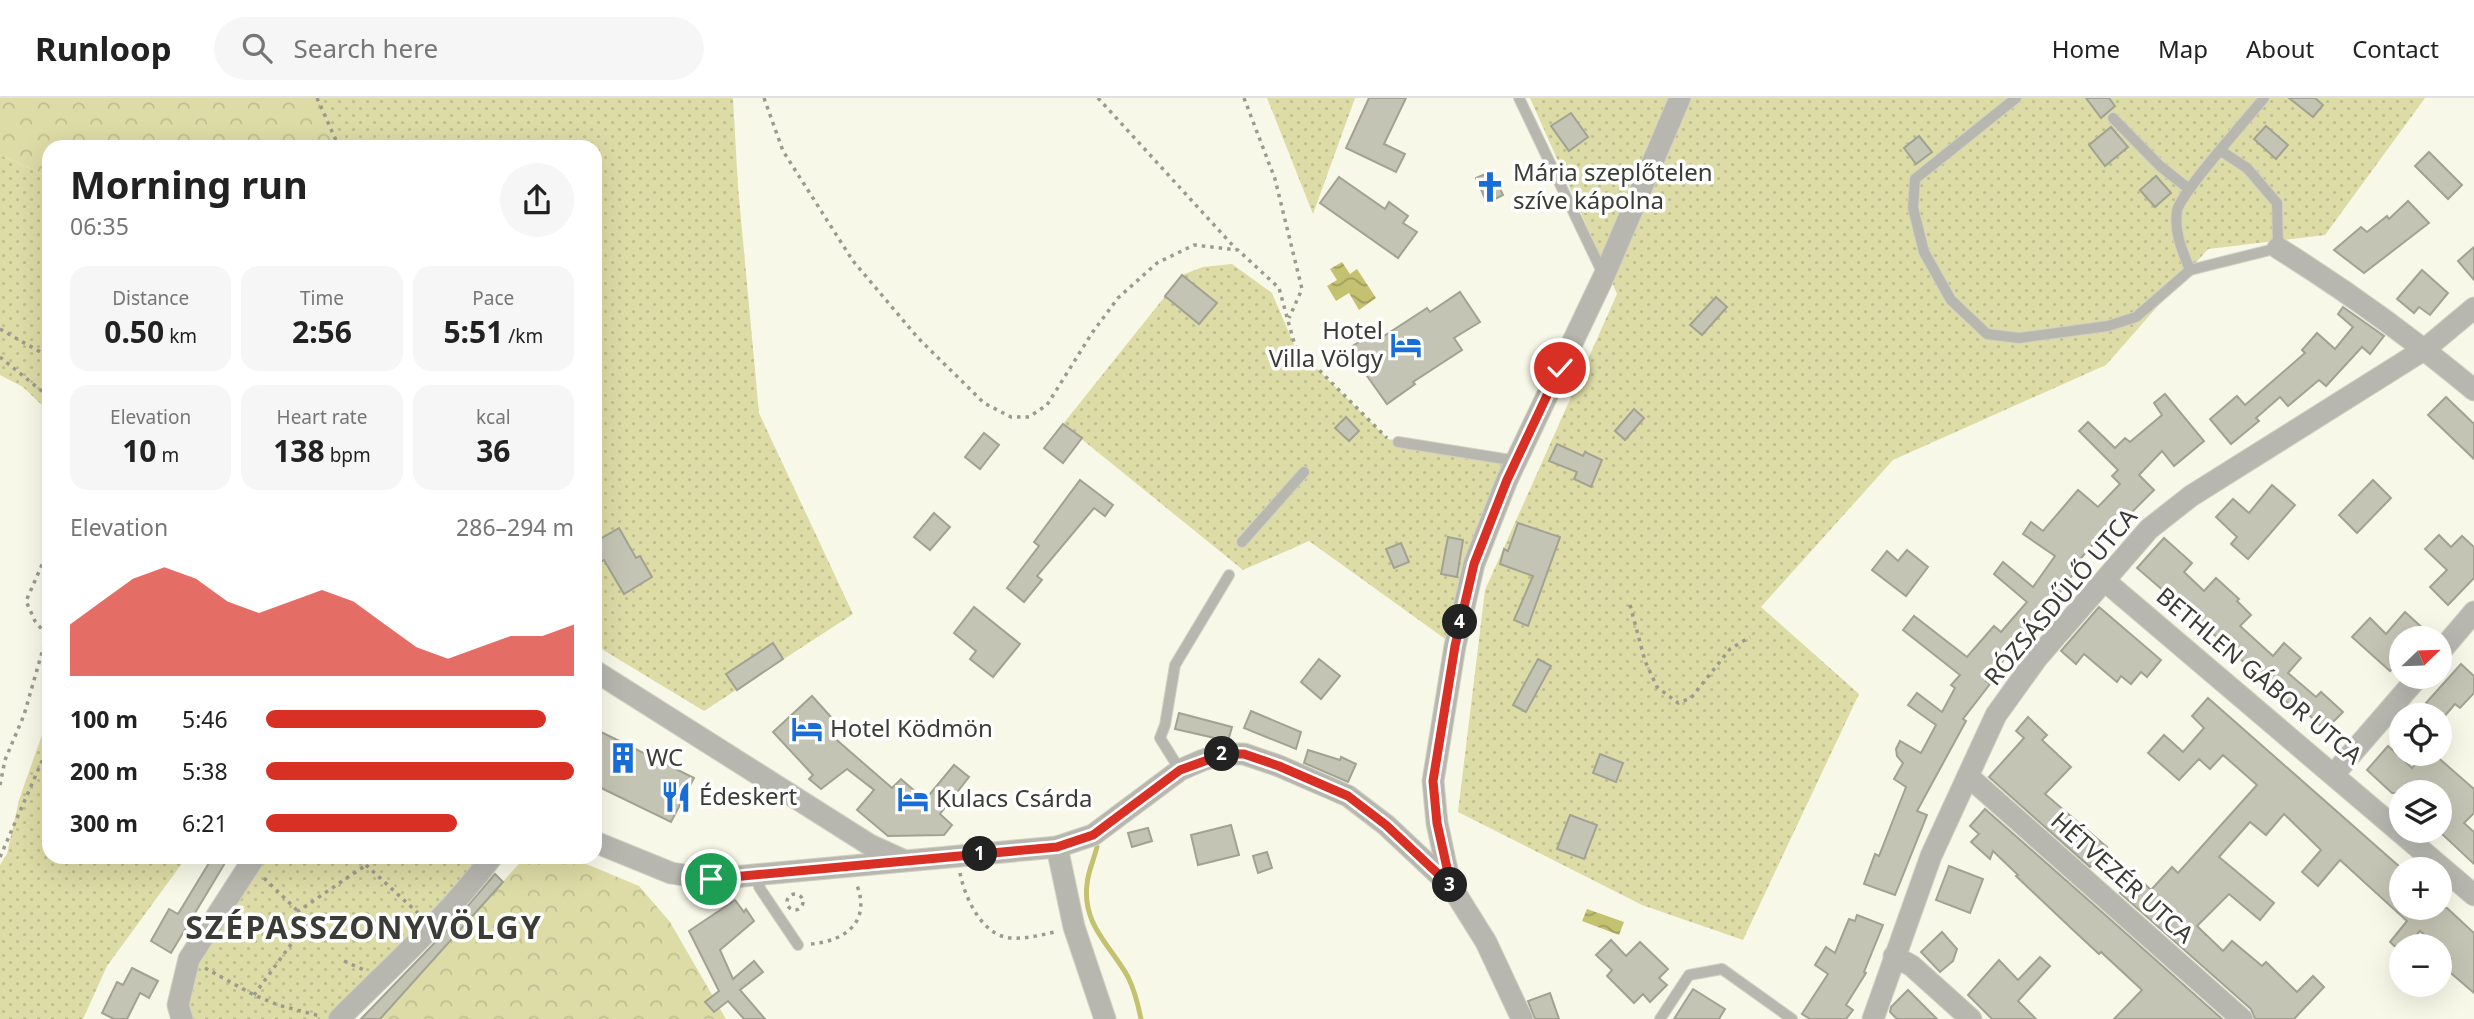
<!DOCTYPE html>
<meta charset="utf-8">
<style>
body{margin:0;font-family:"Noto Sans",sans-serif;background:#f6f6f6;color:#222;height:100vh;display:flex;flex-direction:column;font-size:26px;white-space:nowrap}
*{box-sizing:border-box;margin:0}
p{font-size:23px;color:#767676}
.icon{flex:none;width:38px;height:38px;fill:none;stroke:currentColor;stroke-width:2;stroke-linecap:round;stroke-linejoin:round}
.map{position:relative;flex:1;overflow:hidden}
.panel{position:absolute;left:42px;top:42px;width:560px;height:724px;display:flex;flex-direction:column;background:#fff;border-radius:21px;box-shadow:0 7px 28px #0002}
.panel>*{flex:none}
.needle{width:46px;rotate:67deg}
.tools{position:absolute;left:2389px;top:528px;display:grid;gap:14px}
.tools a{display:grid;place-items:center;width:63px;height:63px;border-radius:50%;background:#fff;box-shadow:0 7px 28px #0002;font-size:35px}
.pin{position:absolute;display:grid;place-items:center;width:60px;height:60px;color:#fff;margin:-30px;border:4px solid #fff;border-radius:50%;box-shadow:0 2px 7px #0007}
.km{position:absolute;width:35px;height:35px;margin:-18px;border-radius:50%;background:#222;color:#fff;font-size:19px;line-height:35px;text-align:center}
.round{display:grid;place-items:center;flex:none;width:74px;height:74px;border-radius:37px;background:#f6f6f6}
.head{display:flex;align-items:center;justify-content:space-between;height:119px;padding:0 28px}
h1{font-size:38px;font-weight:700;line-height:52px}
.stats{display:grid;grid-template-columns:repeat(3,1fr);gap:10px;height:119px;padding:7px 28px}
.stats div{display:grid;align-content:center;border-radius:18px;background:#f6f6f6;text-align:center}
.stats b{font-size:30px;font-weight:700}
.stats small{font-size:19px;font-weight:400}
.stats p{font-size:19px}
.chart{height:196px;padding:14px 28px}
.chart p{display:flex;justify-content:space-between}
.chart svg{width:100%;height:126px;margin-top:7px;fill:#d93025;opacity:.7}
ul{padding:0 28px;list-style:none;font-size:23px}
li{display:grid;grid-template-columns:112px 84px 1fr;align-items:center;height:52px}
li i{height:18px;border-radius:9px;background:#d93025}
header{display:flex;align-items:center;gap:42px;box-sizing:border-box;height:98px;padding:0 35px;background:#fff;border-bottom:2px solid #e0e0e0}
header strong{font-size:33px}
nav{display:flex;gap:38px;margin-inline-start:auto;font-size:24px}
.search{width:490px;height:63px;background:#f6f6f6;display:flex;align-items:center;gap:18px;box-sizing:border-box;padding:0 24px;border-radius:38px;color:#767676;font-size:26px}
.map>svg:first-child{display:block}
.forest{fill:url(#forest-crowns)}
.park{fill:url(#park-dots)}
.water{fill:url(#water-waves)}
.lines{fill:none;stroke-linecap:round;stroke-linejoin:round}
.stream{stroke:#c4c170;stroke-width:5}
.building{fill:#c4c4b4;stroke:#a2a293;stroke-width:2}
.lane-casing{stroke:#d2d2c4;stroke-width:12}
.street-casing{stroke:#d2d2c4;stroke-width:23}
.path{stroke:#9a9a8f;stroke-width:3.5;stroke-dasharray:3.5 5;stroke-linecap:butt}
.lane{stroke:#b7b7b0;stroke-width:10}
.street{stroke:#b7b7b0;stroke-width:21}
.route-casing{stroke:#fff;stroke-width:14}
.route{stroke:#d93025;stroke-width:9}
.labels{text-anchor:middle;stroke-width:7;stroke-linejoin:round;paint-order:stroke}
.poi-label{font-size:24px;fill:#3c3c36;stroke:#fff;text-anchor:start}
.street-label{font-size:24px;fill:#3c3c36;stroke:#fff}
.district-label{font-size:32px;font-weight:bold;letter-spacing:2px;fill:#3c3c36;stroke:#fff}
</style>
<header>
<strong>Runloop</strong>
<div class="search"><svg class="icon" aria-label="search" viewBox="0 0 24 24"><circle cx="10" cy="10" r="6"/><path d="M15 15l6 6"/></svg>Search here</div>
<nav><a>Home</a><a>Map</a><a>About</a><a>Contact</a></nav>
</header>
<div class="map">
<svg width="2474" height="921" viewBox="0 0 2474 921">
<defs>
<pattern id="forest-crowns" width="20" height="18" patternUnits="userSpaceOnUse" patternTransform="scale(1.75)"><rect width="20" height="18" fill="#dddca6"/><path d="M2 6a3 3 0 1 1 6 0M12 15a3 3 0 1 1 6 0" fill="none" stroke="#bfbe90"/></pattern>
<pattern id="park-dots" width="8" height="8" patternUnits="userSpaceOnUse" patternTransform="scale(1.75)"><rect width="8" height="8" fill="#dddca6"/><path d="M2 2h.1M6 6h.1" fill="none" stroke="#bfbe90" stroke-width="1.8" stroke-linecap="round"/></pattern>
<pattern id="water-waves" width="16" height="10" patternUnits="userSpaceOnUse" patternTransform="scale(1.75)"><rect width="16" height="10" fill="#c4c170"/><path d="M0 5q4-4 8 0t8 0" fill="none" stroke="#a09e5d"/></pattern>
</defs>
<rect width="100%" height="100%" fill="#f8f8e8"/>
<g class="forest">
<polygon points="0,0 317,0 339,49 49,49 49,79 0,57"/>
<polygon points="524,760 572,760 639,788 670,824 726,921 380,921"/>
</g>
<g class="park">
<polygon points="317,0 733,0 738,89 759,315 853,516 704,613 595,547 595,49 339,49"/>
<polygon points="1267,0 1355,0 1313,116"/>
<polygon points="1530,0 2425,0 2325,137 2208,151 2106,267 1893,362 1761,509 1859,596 1743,842 1642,807 1458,714 1485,492 1617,196"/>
<polygon points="0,57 49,79 49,314 23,289 0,277"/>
<polygon points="1232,166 1272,195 1295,249 1388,341 1517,363 1455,548 1309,443 1243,472 1063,326 1182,177 1203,169"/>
<polygon points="49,617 49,760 186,760 107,868 83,921 0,921 0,767 7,756 19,702"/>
<polygon points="260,760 491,760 339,921 182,921 189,861"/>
</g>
<g class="water">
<polygon points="1342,164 1350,176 1357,171 1376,200 1359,212 1349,195 1336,203 1327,188 1337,182 1330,171"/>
<polygon points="1587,811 1624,824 1619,837 1582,823"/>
</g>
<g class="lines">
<path class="stream" d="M1097,749C1094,761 1088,774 1087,786C1082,827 1111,848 1128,879C1135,893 1138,906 1141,921"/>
</g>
<g class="building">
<polygon points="1369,0 1406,0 1384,46 1405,56 1396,74 1346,50"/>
<polygon points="2086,0 2109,0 2115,8 2101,20"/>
<polygon points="2289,0 2315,0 2323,7 2313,19"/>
<polygon points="1571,15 1588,39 1569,53 1551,28"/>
<polygon points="2266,28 2288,47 2276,61 2254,41"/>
<polygon points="2111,29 2128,49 2105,68 2089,47"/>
<polygon points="1919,38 1932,54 1916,66 1904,50"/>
<polygon points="2429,54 2462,87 2448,101 2415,68"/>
<polygon points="1492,73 1503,97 1487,105 1476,80"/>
<polygon points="2156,78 2171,95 2155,109 2140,92"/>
<polygon points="1339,79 1385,111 1389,104 1408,118 1403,125 1417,134 1398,160 1320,105"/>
<polygon points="2408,103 2429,125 2364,175 2334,152 2361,129 2367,134 2387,118 2389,121"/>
<polygon points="2474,149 2474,182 2458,163"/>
<polygon points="2422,172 2448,195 2430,217 2419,209 2414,215 2397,201"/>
<polygon points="1182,177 1217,205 1199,226 1165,198"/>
<polygon points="1460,194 1480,224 1454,240 1462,252 1413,284 1415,286 1387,306 1348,251 1379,231 1384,238 1427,210 1430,214"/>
<polygon points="1716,199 1727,209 1702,237 1690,227"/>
<polygon points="2343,209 2384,238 2370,256 2362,249 2326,288 2319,282 2288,308 2280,299 2256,320 2259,323 2231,346 2210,321 2237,298 2245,307 2305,255 2302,252 2317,235 2335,251 2353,229 2338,216"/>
<polygon points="2165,296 2204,343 2174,368 2162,353 2139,377 2154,392 2129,417 2124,411 2081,460 2083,462 2061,493 1986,583 1990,586 1963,621 1966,623 1917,713 1927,717 1895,797 1864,786 1875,756 1879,758 1906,689 1894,681 1903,665 1897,658 1896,651 1900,643 1921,655 1936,627 1908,607 1917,595 1942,614 1955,590 1951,587 1960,577 1903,532 1914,518 1967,559 1994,528 2001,534 2027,504 1994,476 2003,464 2033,489 2055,458 2023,436 2031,424 2043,433 2078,392 2098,409 2120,386 2112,378 2118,372 2079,333 2088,324 2115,350 2125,340 2130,344 2162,317 2154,305"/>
<polygon points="2446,299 2474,326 2474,361 2428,317"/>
<polygon points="1634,311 1644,320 1625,342 1615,333"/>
<polygon points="1346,319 1359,333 1349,343 1335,330"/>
<polygon points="1063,326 1082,340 1063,365 1044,350"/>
<polygon points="984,335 999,347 980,371 965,359"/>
<polygon points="1557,346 1583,358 1585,354 1602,362 1591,389 1574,381 1577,374 1549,363"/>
<polygon points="1080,382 1113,407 1105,418 1094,410 1037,478 1042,482 1024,504 1007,490 1039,448 1034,444"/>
<polygon points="2373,382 2391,400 2357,435 2339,417"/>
<polygon points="2272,387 2295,407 2248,461 2231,446 2237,439 2216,419 2233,401 2249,415"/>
<polygon points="934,415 950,429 930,452 914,439"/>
<polygon points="1518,425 1560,439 1528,528 1514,522 1533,478 1500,466 1504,451 1508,453"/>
<polygon points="619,430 636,460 640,458 652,479 624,496 604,462 595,468 595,444"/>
<polygon points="2439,437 2451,449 2462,438 2474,449 2474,480 2448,507 2430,489 2447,472 2425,451"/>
<polygon points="1448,439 1463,442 1457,479 1441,476"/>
<polygon points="2164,440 2192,465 2184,474 2204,493 2216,480 2239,501 2237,503 2251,517 2240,528 2273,558 2284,545 2301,560 2288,575 2316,599 2321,594 2343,614 2325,632 2294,603 2290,607 2209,532 2137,470"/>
<polygon points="1401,445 1409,464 1394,470 1386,451"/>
<polygon points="1907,452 1928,469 1906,498 1872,472 1887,453 1898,463"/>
<polygon points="974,509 1020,546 993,579 970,561 976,553 954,535"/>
<polygon points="2099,509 2161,562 2147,579 2141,574 2131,586 2121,578 2117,584 2084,556 2076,566 2061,553"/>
<polygon points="2405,514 2426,533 2419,541 2401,541 2401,561 2390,573 2352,539 2370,520 2386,536"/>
<polygon points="773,545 783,561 737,592 726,576"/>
<polygon points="1319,561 1340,578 1321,601 1301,584"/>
<polygon points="1538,561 1551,568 1526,614 1513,607"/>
<polygon points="2461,566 2474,578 2474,595 2460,610 2455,606 2443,620 2426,605"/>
<polygon points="812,598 840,629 831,637 892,690 901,681 925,702 954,667 969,679 940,716 952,727 944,737 888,738 857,712 874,692 847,671 821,691 809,681 813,677 773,634"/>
<polygon points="2208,600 2401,770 2401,810 2447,810 2474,835 2474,895 2445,870 2451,861 2420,833 2406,849 2401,849 2401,854 2390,844 2407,823 2340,762 2318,788 2302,774 2321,752 2284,716 2266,737 2250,724 2219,759 2274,805 2260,822 2229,796 2197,828 2223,853 2232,843 2262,868 2266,864 2297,894 2313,878 2324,889 2294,921 2255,921 2251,911 2120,795 2136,778 2151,792 2172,769 2178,775 2257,687 2223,657 2210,671 2199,661 2179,682 2148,655 2164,637 2183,654 2204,630 2192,618"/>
<polygon points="1251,613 1301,634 1296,651 1244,630"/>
<polygon points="1179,615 1232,629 1228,643 1175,631"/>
<polygon points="2028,619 2047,637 2042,642 2071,669 2045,696 2107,749 2090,769 1989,679 2024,640 2016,633"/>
<polygon points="595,631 694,680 671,724 595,687"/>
<polygon points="2388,648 2412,670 2425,656 2434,656 2474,691 2474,715 2464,725 2474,734 2474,766 2440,734 2440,695 2392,695 2367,672"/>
<polygon points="1308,652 1340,662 1341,659 1356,666 1348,684 1304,665"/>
<polygon points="1600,656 1623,665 1616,684 1593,675"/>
<polygon points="1985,711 2103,815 2222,921 2114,921 2142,892 2101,854 2099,856 2072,831 2016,778 2018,777 1993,753 1990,761 1971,744 1979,736 1970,728"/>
<polygon points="1570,717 1597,727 1584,761 1557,751"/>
<polygon points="1231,727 1239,757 1198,767 1191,737"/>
<polygon points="1148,730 1152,743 1132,749 1128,735"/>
<polygon points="1267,754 1272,770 1258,775 1253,758"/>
<polygon points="212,760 228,760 171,855 151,843 169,811 178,816"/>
<polygon points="1949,768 1983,781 1970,815 1936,802"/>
<polygon points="495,776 503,784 380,921 361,921 447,832"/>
<polygon points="735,802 744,814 746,811 754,823 720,852 733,881 754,863 763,874 740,892 765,921 744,921 728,903 714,914 705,904 719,893 689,833"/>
<polygon points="1857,817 1883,827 1864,874 1866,875 1846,907 1853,912 1846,921 1810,921 1802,916 1828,876 1815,867 1826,849 1835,855 1849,821 1855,823"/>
<polygon points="1942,834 1957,851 1953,863 1940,874 1921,854"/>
<polygon points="1611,842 1626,858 1640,844 1668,871 1659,880 1667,887 1650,904 1643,896 1634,905 1607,878 1612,872 1596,857"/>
<polygon points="2040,859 2050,868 2018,903 2036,921 1992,921 1968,897 1999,862 2018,882"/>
<polygon points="132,870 158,883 149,900 140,895 127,921 114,921 102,915 117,884 123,887"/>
<polygon points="1693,891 1725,911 1719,921 1674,921"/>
<polygon points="1908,892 1937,921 1897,921 1890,914 1891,909"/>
<polygon points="1550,895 1559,921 1535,921 1528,903"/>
</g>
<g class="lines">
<defs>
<g id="lane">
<polyline points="1519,0 1604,178"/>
<polyline points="2016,0 1915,81 1913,110 1924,154 1951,202 1987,236 2019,240 2108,228 2136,219 2190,172 2278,150 2277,105 2247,70 2221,53"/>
<polyline points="2113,20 2160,68 2189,91"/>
<path d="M2190,172C2182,152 2174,135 2177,113C2180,95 2248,20 2264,0"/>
<polyline points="1398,344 1517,363"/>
<polyline points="1242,444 1304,374"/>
<polyline points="1180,672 1160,640 1165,627 1175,567 1229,477"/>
<polyline points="763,776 759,789 798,847"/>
<polyline points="1660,921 1689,877 1722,871 1792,921"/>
</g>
<g id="street">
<path d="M2278,150C2347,193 2412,240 2474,292"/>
<polyline points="2105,483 2474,797"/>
<polyline points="2440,554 2474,514"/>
<polyline points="595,573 870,747 903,762"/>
<polyline points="2334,676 2418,579"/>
<polyline points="1968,678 2242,921"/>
<polyline points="595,744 671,775 711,781 1057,749 1093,737 1180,672 1203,662 1224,656 1244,656 1279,668 1348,698 1386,727 1451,788 1486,844 1522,921"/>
<polyline points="1057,749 1074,829 1105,921"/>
<polyline points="1450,786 1437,725 1433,683 1455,548 1474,466 1507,382 1604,178 1680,0"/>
<polyline points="1894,858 1912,868 1971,921"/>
<polyline points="182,921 178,907 189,861 254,760"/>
<path d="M339,921C391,869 447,819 491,760"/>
<polyline points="1873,921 1931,758 1996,617 2037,560 2149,431 2191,398 2425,251 2474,210"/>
</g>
</defs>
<use href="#lane" class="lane-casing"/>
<use href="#street" class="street-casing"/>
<g class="path">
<polyline points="317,0 339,49"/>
<polyline points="764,0 783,53 853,163 918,240 984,305 1011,319 1029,319 1047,307 1092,235 1118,200 1157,165 1194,147 1238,152 1279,190 1295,248 1387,340"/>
<polyline points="1098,0 1236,151"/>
<polyline points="1244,0 1275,81 1302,191 1289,220"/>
<polyline points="0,231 49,259"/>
<polyline points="0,259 49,299"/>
<polyline points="49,451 26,503 35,523 49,540"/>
<polyline points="1630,507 1645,563 1657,589 1678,605 1691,600 1730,551 1750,539"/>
<polyline points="0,687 5,662 24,617 47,537"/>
<polyline points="0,759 49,647"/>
<polyline points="361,760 366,767 418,815"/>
<path d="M960,775C965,800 982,838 1011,840C1026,841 1041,837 1055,834"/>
<polyline points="264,780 310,825"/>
<circle cx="795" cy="804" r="8"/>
<polyline points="297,814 366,767"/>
<path d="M811,846C846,843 872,823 856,785"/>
<polyline points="344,863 364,872"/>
<polyline points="205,870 254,897 278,907 320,918"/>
<polyline points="254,897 308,823"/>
</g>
<use href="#lane" class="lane"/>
<use href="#street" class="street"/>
</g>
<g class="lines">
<defs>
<polyline id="route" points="711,781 1057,749 1093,737 1180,672 1224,656 1244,656 1279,668 1348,698 1386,727 1451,788 1437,725 1433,683 1455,548 1474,466 1507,382 1560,270"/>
</defs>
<use href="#route" class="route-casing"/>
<use href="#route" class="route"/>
</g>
<defs>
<symbol id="church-bare" viewBox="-9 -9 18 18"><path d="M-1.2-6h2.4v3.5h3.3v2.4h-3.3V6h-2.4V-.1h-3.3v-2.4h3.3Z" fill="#186dd7" stroke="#fff" stroke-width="2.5" paint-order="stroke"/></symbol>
<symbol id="hotel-bare" viewBox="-9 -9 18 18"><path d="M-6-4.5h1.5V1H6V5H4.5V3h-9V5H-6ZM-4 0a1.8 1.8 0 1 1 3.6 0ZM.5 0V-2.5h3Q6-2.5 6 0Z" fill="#186dd7" stroke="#fff" stroke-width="2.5" paint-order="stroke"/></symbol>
<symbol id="building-bare" viewBox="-9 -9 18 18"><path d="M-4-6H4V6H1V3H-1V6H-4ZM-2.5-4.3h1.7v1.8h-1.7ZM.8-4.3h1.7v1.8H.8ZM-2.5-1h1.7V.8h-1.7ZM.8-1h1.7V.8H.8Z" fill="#186dd7" stroke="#fff" stroke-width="2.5" paint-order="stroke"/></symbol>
<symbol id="restaurant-bare" viewBox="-9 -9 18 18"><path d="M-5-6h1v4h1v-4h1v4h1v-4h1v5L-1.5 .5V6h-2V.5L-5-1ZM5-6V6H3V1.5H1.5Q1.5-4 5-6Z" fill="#186dd7" stroke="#fff" stroke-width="2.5" paint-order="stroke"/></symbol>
</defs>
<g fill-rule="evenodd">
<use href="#church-bare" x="1468" y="67" width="44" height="44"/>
<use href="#hotel-bare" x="1384" y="225" width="44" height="44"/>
<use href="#hotel-bare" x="785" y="609" width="44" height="44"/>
<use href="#building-bare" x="601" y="638" width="44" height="44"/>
<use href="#restaurant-bare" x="654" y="677" width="44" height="44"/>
<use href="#hotel-bare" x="891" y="679" width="44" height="44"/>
</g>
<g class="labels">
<g class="poi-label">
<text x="1513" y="83">Mária szeplőtelen<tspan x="1513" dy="28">szíve kápolna</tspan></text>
<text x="1383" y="241" text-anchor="end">Hotel<tspan x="1383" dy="28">Villa Völgy</tspan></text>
<text x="830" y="639">Hotel Ködmön</text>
<text x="646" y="668">WC</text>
<text x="699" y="707">Édeskert</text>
<text x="936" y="709">Kulacs Csárda</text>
</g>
<g class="street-label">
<text transform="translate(2061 499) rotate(-50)" y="8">RÓZSÁSDŰLŐ UTCA</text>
<text transform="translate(2259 578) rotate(40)" y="8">BETHLEN GÁBOR UTCA</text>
<text transform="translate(2122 780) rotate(42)" y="8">HÉTVEZÉR UTCA</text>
</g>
<g class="district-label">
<text x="364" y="841">SZÉPASSZONYVÖLGY</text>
</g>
</g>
</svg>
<div class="tools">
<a><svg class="needle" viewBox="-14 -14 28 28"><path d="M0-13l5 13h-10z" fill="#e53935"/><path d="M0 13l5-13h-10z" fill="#767676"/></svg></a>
<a><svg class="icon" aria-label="locate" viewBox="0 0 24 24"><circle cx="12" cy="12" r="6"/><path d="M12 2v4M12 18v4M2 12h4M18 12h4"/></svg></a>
<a><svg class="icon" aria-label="layers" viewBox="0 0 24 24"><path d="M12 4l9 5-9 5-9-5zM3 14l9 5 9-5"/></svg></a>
<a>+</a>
<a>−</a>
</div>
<div class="pin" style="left:711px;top:781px;background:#1e9e55"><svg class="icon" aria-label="arrive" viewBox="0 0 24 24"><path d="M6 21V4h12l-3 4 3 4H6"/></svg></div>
<div class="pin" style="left:1560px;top:270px;background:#d93025"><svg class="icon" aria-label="check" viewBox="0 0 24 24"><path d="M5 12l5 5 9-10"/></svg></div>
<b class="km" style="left:980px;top:756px">1</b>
<b class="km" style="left:1222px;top:656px">2</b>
<b class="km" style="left:1450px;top:787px">3</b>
<b class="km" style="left:1460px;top:524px">4</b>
<section class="panel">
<div class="head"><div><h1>Morning run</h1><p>06:35</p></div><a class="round"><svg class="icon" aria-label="share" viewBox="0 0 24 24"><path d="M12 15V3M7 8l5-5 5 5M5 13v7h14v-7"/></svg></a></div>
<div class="stats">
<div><p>Distance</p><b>0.50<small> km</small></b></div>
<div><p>Time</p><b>2:56</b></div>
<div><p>Pace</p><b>5:51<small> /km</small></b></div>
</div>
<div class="stats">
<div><p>Elevation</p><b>10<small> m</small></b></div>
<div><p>Heart rate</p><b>138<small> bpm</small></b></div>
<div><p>kcal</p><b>36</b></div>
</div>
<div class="chart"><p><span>Elevation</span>286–294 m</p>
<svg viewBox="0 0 160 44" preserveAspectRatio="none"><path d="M0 44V26L10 18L20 10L30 6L40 10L50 18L60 22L70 18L80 14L90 18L100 26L110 34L120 38L130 34L140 30L150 30L160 26V44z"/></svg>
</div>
<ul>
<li><b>100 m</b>5:46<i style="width:91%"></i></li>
<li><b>200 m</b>5:38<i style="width:100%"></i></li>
<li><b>300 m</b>6:21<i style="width:62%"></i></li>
</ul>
</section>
</div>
